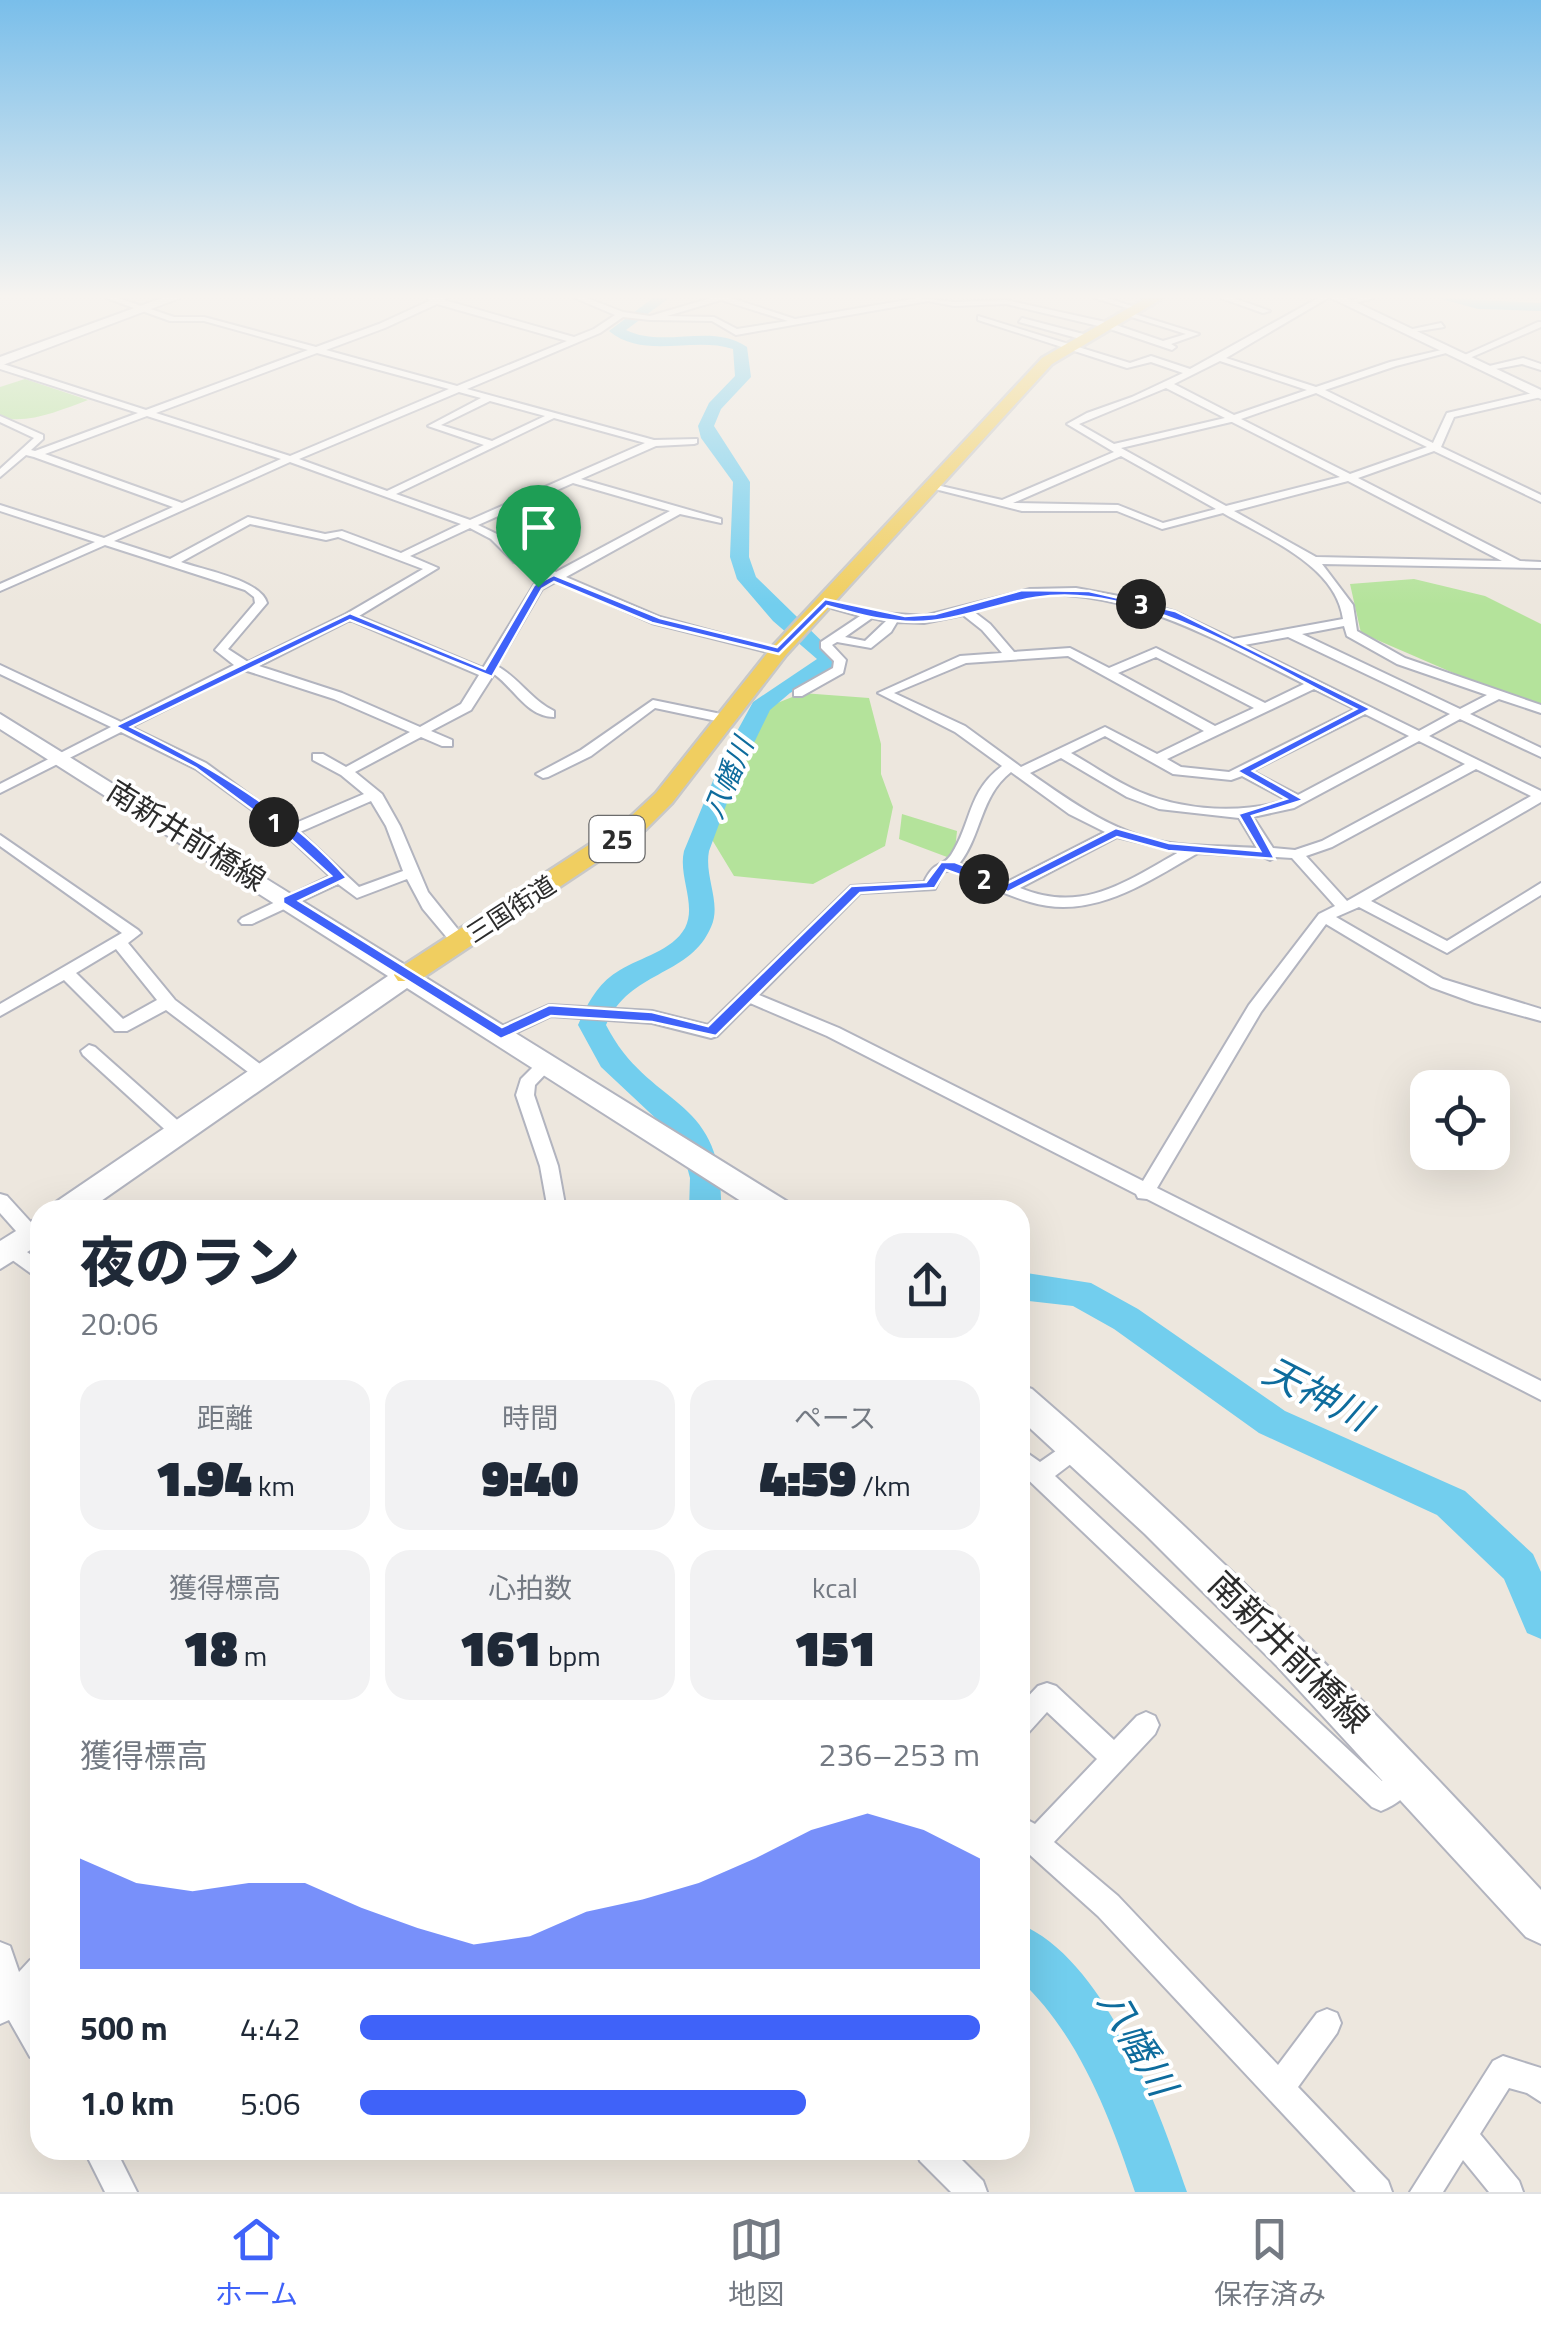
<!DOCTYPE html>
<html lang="ja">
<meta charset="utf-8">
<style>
body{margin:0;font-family:"Titillium Web","Noto Sans JP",sans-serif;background:#f2f2f3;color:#1f2937;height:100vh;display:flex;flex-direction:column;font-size:38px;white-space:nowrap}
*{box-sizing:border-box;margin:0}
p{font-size:32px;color:#747a83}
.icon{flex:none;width:55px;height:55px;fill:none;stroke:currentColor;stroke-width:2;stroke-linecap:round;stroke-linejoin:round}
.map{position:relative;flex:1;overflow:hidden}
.details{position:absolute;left:30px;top:1200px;width:1000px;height:960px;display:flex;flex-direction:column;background:#fff;border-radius:30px;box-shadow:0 10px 40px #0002}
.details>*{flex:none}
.controls{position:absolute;left:1410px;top:1070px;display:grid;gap:20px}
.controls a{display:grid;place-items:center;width:100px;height:100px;border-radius:20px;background:#fff;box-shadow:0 10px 40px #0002;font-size:50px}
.pin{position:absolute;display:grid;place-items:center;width:85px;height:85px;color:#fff;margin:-102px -42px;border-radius:50% 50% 50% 0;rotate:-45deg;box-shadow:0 0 10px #0007}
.pin .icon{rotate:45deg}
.km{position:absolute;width:50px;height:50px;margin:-25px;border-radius:50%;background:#222;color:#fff;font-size:28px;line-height:50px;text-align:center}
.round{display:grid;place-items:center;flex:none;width:105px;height:105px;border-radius:30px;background:#f2f2f3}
.head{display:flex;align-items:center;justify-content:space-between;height:170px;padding:0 50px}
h1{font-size:55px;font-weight:800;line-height:75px}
.figures{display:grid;grid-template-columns:repeat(3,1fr);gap:15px;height:170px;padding:10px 50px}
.figures div{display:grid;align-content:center;border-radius:25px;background:#f2f2f3;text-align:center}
.figures b{font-size:50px;font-weight:800}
.figures small{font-size:28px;font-weight:400}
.figures p{font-size:28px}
.chart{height:280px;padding:20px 50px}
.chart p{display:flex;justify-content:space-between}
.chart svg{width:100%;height:180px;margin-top:10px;fill:#3f62f9;opacity:.7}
ul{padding:0 50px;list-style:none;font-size:32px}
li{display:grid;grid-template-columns:160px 120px 1fr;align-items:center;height:75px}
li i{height:25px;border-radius:12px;background:#3f62f9}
.menu{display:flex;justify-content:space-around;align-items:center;height:140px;border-top:2px solid #e0e1e3;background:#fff;font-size:28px;color:#747a83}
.menu a{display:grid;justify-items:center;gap:5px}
.menu .current{color:#3f62f9}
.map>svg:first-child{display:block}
.green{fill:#b4e39b}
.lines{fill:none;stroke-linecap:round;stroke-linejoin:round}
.river{fill:#72ceee;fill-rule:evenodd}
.street-casing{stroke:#b2b4bf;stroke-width:4}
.secondary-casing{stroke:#b2b4bf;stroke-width:4}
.primary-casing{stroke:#c8c8c8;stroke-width:5}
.street{fill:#fff;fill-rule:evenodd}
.secondary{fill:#fff;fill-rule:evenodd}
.primary{fill:#f0ce60;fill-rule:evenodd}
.route{fill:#3f62f9;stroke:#fff;stroke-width:2.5;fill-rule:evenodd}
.labels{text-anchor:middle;stroke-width:8;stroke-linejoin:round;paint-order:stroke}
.far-street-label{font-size:25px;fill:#2c2c2c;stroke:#fff}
.far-water-label{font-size:28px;font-style:italic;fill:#0e6c9d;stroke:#fff}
.shield{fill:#fff;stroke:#6b6b6b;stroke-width:2.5}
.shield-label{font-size:28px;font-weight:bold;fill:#2c2c2c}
.street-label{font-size:30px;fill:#2c2c2c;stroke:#fff}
.near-street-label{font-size:35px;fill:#2c2c2c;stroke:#fff}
.near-water-label{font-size:38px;font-style:italic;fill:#0e6c9d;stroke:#fff}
</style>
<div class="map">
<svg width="1541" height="2192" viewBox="0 0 1541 2192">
<rect width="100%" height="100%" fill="#ede7de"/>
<g class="green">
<path d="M25,379L88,400C61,410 27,425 0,417V387Z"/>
<polygon points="1414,579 1485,596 1541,624 1541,706 1518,701 1361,633 1350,584"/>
<polygon points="802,693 869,698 881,744 881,774 893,807 885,846 813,884 734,876 711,838 723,796 745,761 750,714"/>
<polygon points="902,814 957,831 955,850 947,857 899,839"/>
</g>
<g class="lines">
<g class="river">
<path d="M653,298H669L626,330C664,349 712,322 747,347L751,377L721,409L714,426L750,482L749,557L756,577L838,657L833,671L790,693L770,710L734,784L709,851C704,877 722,903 711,927C690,977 629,970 606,1025C650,1111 725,1093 721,1210H689L690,1178L680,1141L601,1067L578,1025C588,1002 598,983 620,970C641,957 672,951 685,928C697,905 678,876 684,851L722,759L753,702L817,659L773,621L737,579L730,557L733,482L701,438L698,426L709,403L735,376L733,349C693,336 644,360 609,331Z"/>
<polygon points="1438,298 1541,303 1541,311 1478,309"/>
<polygon points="1020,1272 1091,1283 1138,1309 1285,1411 1465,1491 1533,1554 1541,1572 1541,1639 1527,1633 1504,1579 1437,1515 1259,1433 1114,1329 1073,1306 1020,1300"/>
<path d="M1020,1924C1106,1960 1159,2110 1187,2192H1135C1110,2117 1079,2035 1020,1980Z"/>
</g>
<defs>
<g id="street">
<path d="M106,298H118L174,317H204L316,347L379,324L429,301L427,298H447L444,300L574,337L594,329L615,315L575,298H587L623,312L650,316L711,298H731L795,319L918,298L954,302L1006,300L1110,323L1163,341L1186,334L1125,315V311L1199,334L1171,344L1176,347L1172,350L1107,328L1006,304L954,306L928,301L736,335L712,321L650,320L623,317L600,333L467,389L654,440L697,439V443L694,444L656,446L581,479L721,519V523L680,514L566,577L660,617L785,651L779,655L652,623L557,581L542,589L497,666C519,678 531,700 554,711V717C527,717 514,688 494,674L471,710L431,731L452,740V746H442L421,737L355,772L382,794L400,826L428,892L468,942L460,947L454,946L423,909L407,879L357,898L338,884L252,924H242L239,921L242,918L330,876L285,834L196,769L121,732L0,793V784L111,727L0,674V665L121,722L234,665L215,650L255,603L254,597L245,590L105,545L0,591V584L95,542L0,511V505L104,538L173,507L34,457L26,455L0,477V469L34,438L0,422V416L43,435V439L31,450L35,451L138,413L0,369V363L146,410L308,350L204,321H170ZM721,300L788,321L737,329L714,317L667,316ZM437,304L567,341L457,386L326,350L385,328ZM317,353L449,389L290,456L156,413ZM459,392L481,398L428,426L484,445L387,491L299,459ZM490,401L545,416L492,441L441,425ZM147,416L281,459L182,503L45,454ZM554,418L645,443L470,520L396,494ZM290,462L461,524L401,553L342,531L325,534L248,517L170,559L114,541ZM573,483L670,511L556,572L522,558L499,535L478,525ZM250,524L326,540L338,537L423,569L346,614L248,662L228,649L267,603C261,580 203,570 181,562ZM470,528L491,539L514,562L548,577L534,585L483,668L359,616L438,568L410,556ZM350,620L479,675L461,704L420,727L342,693L259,666ZM244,670L334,699L410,732L346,767L323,754H313V760L341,775L364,794L291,825L206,763L131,727ZM371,801L386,826L403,871L359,887L300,832Z"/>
<polygon points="1094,298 1107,298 1141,309 1137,311"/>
<polygon points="1221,298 1233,298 1270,311 1263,313"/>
<path d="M1318,298H1328L1226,358L1316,387L1390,362L1450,348V352L1396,366L1325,390L1433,443L1447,413L1541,391V397L1454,417L1441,447L1541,495V502L1434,451L1358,478L1520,561L1541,562V568L1322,564L1353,605L1357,631L1405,658L1541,705V713L1499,699L1470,714L1541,748V757L1460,719L1429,736L1541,791V802L1371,901L1447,941L1541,883V895L1447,953L1359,907L1336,917L1443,979L1541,1009V1021L1475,1003L1431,987L1326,924L1261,1012L1157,1188L1541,1381V1400L1147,1199L1138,1198L1136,1194L827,1036L750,1003L717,1036L711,1038L652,1023L551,1016L507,1037H495L493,1033L495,1029L549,1005L652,1011L708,1025L851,886L924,882C935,859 941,869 951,855C972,823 967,792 1002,766L955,732L878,693L960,656L1002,653L982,630L963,615L924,623L897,622L891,632L871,648L837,642L832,645L846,660L843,673L802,696H794V690L833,668L834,661L821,648V642L860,616L821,605V601L881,613L924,616L1030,589L1076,588L1124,597L1176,612L1233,639L1343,619C1336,565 1266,538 1223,513L1162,529L1117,511H1022L927,487L932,484L1002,500L1114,452L1067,424L1087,413L1132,397L1183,373L1151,362L1127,368L978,320V316L1130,363L1151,356L1190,369ZM1220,361L1307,390L1234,415L1174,384ZM1166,388L1225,418L1114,444L1079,424ZM1316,393L1427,447L1350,474L1241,419ZM1231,422H1232L1340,477L1226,506L1121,448ZM1121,456L1216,509L1163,523L1118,505L1013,503ZM1348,481L1502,561L1316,557L1234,511ZM1043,594C1141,594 1219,642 1304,684L1265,703L1156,648L1109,668L1070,648L1014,652L990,624L973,611L1017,598ZM872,618L886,621L865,641L845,637ZM1344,626L1347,636L1397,664L1487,695L1460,709L1302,634ZM1288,637L1450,714L1419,731L1244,645ZM1068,656L1204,731L1157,754L1105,727L1021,767L965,726L894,693L966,663ZM1156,657L1254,708L1215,726L1118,673ZM1314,689L1355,709L1229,772L1181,767L1167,759ZM1365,714L1409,736L1298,795L1252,771ZM1105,736L1173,774L1231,780L1242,776L1287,800C1242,814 1184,811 1140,792C1116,782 1094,766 1071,753ZM1419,741L1465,764L1322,841L1295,850L1273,848L1253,817L1294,808ZM1061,758L1127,797L1159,809L1239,818L1257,848C1229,846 1199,847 1170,843C1117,835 1073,803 1030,773ZM1476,769L1531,796L1347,901L1306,856L1332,847ZM1011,772L1069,814L1105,832L1007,882L959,864C982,835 980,796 1011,772ZM1117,837L1179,852C1125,882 1083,914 1020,888ZM1198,853L1263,857L1270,860L1276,857L1292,858L1335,906L1319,914L1249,1005L1143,1181L839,1028L759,995L860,893L935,889L943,872L950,870C976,881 1003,894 1030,902C1092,921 1147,882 1198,853Z"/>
<polygon points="1359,298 1374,298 1348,305 1344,303"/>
<polygon points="1022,318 1087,335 1088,337 1084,340 1019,322"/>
<polygon points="1538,322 1541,322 1541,327 1465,360 1458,358"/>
<polygon points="1441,323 1444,327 1407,333 1403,331"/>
<polygon points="1523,358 1541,364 1541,370 1522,364 1485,371 1481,368"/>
<polygon points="653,700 726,715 732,719 726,723 655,708 591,756 548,777 543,778 536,774 581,750"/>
<path d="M0,835L138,930L141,933L128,943L175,1000L268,1070L271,1074L268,1078H256L166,1010L127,1031H115L64,980L0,1016V1004L122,933L0,846ZM116,949L157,1000L123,1019L76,973Z"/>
<polygon points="89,1045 95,1047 184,1126 187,1131 184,1136 172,1136 83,1055 81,1051"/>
<polygon points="547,1057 556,1063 535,1085 534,1095 558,1166 566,1210 548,1210 540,1166 516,1095 521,1079 541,1059"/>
<polygon points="0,1194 7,1196 38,1230 40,1234 38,1240 24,1240 0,1213"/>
<polygon points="11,1241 40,1261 40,1280 4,1254 1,1249 4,1244"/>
<path d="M1076,1437L1084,1440L1087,1447L1084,1454L1055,1476L1382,1781L1409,1763L1418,1767L1422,1776C1415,1791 1396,1805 1381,1811L1372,1807L1020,1472V1448L1040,1462Z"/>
<polygon points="1047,1683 1056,1686 1114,1740 1137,1716 1146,1712 1155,1716 1159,1725 1155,1734 1054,1842 1118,1896 1278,2065 1317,2013 1327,2009 1337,2013 1341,2023 1337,2033 1298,2087 1388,2181 1392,2192 1356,2192 1098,1916 1020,1846 1020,1816 1035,1824 1097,1759 1047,1712 1029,1732 1020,1736 1020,1705 1038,1686"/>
<polygon points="0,1942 10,1946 19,1972 30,1960 40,1956 40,1990 30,2000 40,2019 40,2061 30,2057 9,2020 0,2024"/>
<polygon points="1503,2056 1541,2068 1541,2102 1527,2093 1509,2088 1480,2134 1519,2181 1523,2192 1489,2192 1463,2160 1443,2192 1410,2192 1493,2061"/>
<polygon points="84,2150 116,2150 137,2192 105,2192"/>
<polygon points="916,2150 952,2150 983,2181 987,2192 951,2192 920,2161"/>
</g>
<g id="secondary">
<polygon points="162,298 180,298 0,366 0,357"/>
<polygon points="1331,298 1347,298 1541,390 1541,399"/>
<polygon points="0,714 788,1202 793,1210 755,1210 407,988 88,1210 51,1210 56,1202 388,976 0,729"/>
<polygon points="40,1216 40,1244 0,1269 0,1241"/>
<path d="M1020,1385L1032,1389C1213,1545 1379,1714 1541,1890V1944L1526,1937L1276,1665L1145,1534L1020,1419Z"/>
</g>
<polygon id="primary" points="1146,298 1163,298 1052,364 786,655 672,803 645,830 418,981 398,981 394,975 398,969 627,820 656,793 772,647 1042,358"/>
</defs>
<use href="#street" class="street-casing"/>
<use href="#secondary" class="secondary-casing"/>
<use href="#primary" class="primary-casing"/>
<use href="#street" class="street"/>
<use href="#secondary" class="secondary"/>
<use href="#primary" class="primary"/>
</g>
<linearGradient id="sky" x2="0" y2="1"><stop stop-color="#79beea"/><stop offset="0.49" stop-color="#f7f4f0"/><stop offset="1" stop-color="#f7f4f0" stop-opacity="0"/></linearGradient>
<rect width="1541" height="605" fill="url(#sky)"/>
<path class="route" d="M554,575L660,618L777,647L825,599L905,616L935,614L1022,590L1089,591L1175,611L1371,709L1253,771L1304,800L1252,816L1275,859L1168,851L1117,837L1008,892L946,870L935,888L860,893L716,1036L652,1022L551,1016L501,1039L283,903V897L331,876L285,834L196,768L115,726L350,613L485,669L534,585ZM554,582L652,623L779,654L827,606C863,616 895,625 932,621C990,614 1025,589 1089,597C1184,609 1272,668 1356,709L1237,771L1286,799L1238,814L1260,851L1169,843L1116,828L1008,883L955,862H941L926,882L851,886L708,1026L652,1012L549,1005L502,1027L299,901L347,878C289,812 209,765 131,727L350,620L492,677L542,589Z"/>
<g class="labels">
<g class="far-street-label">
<text transform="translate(511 909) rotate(-33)" y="9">三国街道</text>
</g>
<g class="far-water-label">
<text transform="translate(728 778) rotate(-67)" y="10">八幡川</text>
</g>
<rect class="shield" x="589.5" y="816" width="55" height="46" rx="8"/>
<g class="shield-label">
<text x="617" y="849">25</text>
</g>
<g class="street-label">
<text transform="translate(186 836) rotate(32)" y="10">南新井前橋線</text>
</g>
<g class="near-street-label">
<text transform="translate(1289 1652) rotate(45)" y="12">南新井前橋線</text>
</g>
<g class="near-water-label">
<text transform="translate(1317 1394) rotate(27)" y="13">天神川</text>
<text transform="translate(1137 2043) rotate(60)" y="13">八幡川</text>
</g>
</g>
</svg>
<div class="controls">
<a><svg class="icon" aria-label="locate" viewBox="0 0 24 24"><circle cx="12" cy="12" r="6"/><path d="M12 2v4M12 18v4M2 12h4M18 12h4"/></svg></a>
</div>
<div class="pin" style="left:538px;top:587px;background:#1e9e55"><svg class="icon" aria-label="arrive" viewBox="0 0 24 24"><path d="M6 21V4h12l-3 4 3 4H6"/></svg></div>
<b class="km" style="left:274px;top:822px">1</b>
<b class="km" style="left:984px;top:879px">2</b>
<b class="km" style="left:1141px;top:604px">3</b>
<section class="details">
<div class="head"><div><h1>夜のラン</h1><p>20:06</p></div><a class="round"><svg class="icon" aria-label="share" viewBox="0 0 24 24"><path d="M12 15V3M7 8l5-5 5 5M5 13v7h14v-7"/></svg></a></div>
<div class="figures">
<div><p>距離</p><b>1.94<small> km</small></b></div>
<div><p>時間</p><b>9:40</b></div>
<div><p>ペース</p><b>4:59<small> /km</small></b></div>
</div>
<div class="figures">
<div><p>獲得標高</p><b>18<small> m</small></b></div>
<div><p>心拍数</p><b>161<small> bpm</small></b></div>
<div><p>kcal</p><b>151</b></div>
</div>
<div class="chart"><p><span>獲得標高</span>236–253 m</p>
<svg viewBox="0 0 160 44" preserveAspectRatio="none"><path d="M0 44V17L10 23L20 25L30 23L40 23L50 29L60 34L70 38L80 36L90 30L100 27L110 23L120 17L130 10L140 6L150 10L160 17V44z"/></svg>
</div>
<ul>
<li><b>500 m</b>4:42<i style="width:100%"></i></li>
<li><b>1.0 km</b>5:06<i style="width:72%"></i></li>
</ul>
</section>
</div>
<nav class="menu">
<a class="current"><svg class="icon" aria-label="home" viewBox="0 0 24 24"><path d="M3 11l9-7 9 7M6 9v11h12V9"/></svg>ホーム</a>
<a><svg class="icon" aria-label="map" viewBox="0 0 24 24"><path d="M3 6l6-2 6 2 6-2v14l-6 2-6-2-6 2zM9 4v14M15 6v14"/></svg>地図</a>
<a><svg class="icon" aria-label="saved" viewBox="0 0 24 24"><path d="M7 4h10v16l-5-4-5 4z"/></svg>保存済み</a>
</nav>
